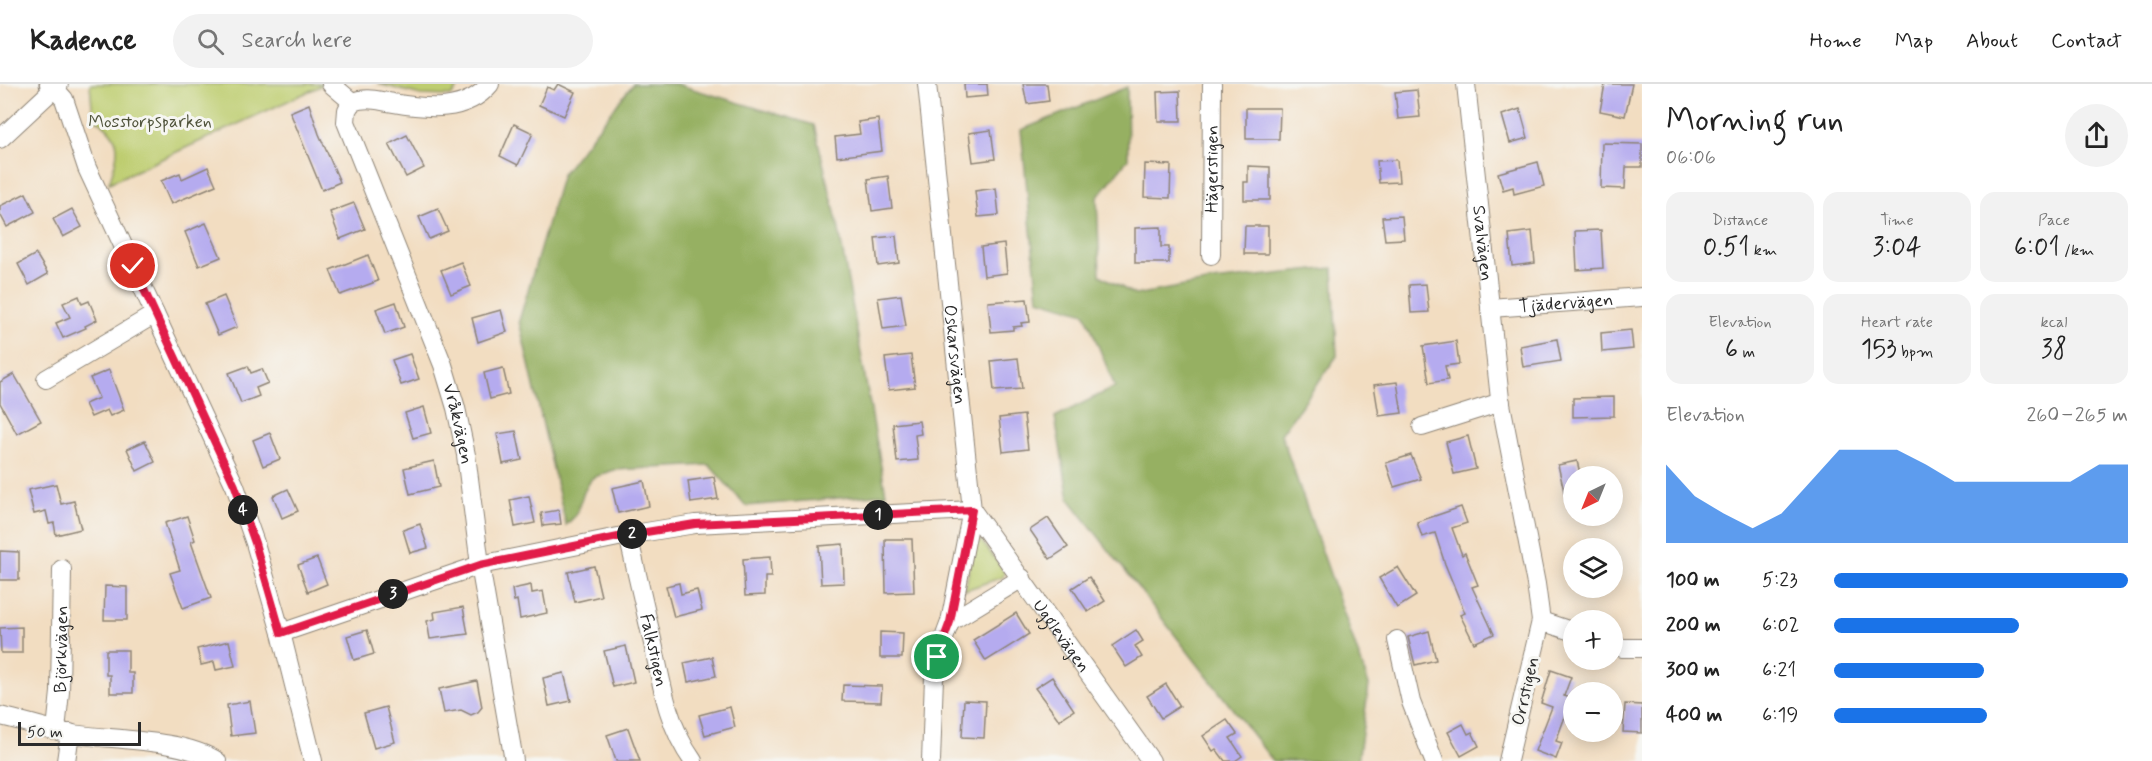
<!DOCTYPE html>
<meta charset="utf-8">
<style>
body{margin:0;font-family:Mynerve,sans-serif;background:#f2f2f2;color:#222;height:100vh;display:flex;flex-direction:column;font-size:22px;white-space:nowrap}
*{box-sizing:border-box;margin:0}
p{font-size:20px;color:#767676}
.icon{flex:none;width:33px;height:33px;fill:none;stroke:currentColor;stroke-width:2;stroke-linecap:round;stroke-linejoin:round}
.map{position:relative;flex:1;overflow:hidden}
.panel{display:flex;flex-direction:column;background:#fff;width:510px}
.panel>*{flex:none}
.needle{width:39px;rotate:223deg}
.controls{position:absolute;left:1563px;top:382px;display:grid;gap:12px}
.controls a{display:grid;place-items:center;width:60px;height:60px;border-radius:50%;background:#fff;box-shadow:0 3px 15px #0003;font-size:30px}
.scale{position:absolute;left:18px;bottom:15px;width:123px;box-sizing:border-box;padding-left:6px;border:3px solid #2b2b2b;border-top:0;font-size:16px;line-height:21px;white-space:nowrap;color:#2b2b2b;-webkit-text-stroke:4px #f6f6f2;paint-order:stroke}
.pin{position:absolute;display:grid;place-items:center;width:51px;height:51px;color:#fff;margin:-26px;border:3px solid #fff;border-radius:50%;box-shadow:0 2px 6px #0007}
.km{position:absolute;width:30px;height:30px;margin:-15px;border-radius:50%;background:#222;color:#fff;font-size:16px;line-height:30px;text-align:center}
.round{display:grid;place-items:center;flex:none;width:63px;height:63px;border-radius:32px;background:#f2f2f2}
.overview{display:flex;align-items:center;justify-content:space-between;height:102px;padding:0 24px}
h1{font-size:33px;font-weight:600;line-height:45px}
.metrics{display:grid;grid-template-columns:repeat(3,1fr);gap:9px;height:102px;padding:6px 24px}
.metrics div{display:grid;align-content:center;border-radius:15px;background:#f2f2f2;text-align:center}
.metrics b{font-size:26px;font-weight:600}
.metrics small{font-size:16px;font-weight:400}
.metrics p{font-size:16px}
.chart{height:168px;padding:12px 24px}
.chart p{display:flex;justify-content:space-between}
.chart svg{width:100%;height:108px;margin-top:6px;fill:#1a73e8;opacity:.7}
ul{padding:0 24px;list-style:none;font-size:20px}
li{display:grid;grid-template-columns:96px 72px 1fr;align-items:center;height:45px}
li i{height:15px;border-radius:8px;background:#1a73e8}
header{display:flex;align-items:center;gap:36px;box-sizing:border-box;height:84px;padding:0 30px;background:#fff;border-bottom:2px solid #e0e0e0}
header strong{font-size:28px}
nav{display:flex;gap:33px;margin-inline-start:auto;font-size:21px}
.search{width:420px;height:54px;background:#f2f2f2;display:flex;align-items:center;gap:15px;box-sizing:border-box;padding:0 21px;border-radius:33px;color:#767676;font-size:22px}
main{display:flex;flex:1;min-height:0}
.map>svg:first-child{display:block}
.green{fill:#becd6f;stroke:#747c4d;stroke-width:1.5}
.forest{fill:#96b062;stroke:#606e46;stroke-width:1.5}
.building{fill:#b5abef}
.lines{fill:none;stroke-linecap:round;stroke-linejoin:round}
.minor-casing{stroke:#8e8476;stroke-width:20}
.tertiary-casing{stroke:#8e8476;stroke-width:25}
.minor{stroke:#fff;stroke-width:18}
.tertiary{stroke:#fff;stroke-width:22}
.route-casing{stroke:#fff;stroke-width:12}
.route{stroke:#e11d48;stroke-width:8}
.labels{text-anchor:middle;stroke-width:6;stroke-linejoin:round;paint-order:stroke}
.park-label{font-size:18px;fill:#50543c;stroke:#f6f6f2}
.street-label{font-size:18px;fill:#2b2b2b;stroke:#f6f6f2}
</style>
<header>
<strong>Kadence</strong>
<div class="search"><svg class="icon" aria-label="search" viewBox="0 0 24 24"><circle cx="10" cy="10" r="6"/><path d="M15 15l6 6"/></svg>Search here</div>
<nav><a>Home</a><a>Map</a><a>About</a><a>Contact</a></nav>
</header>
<main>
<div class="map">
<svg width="1642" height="677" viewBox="0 0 1642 677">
<rect width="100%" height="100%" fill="#f6f6f2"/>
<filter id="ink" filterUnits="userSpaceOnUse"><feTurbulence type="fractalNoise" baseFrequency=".0167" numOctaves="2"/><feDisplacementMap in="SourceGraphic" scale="12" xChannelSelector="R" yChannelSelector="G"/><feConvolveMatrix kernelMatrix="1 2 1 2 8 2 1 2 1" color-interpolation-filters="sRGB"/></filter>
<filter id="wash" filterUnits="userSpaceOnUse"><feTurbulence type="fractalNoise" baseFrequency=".008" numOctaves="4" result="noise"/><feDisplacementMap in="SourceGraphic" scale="24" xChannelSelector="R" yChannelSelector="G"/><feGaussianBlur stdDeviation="1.35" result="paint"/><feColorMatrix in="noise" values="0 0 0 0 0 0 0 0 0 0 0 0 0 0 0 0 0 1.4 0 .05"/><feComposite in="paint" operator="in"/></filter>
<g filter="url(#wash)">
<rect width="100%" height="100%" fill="#f2ddc1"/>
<g class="green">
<path d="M90,0H325L109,99C119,68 125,53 93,33Z"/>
<polygon points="378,0 461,0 451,12 421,11"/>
<polygon points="976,450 1005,488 1003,493 965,506"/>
</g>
<g class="forest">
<polygon points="633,0 676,0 814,41 838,141 886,410 746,422 709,381 614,386 592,394 584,408 576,431 566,441 519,237 562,90"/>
<polygon points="1127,3 1128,75 1097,114 1100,191 1135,211 1212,197 1333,184 1337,272 1281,350 1369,601 1358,677 1273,677 1069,415 1055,333 1115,303 1085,229 1038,215 1021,46"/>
</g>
<g id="blocks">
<g class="building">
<polygon points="558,0 575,8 564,32 539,21 547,3 554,6"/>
<polygon points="964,0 987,0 988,12 965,14"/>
<polygon points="1023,0 1047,0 1049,17 1027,20"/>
<polygon points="1605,0 1632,0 1625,32 1600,27"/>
<polygon points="1417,6 1420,33 1398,35 1395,8"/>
<polygon points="1180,7 1181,37 1158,37 1157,8"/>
<polygon points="309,20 319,50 340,98 322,106 290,28"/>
<polygon points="1246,24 1280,24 1279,55 1246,55"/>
<polygon points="1520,25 1528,54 1510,59 1502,31"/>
<polygon points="878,35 882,67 837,73 835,53 860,50 858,38"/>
<polygon points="514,40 533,49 518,81 500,72"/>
<polygon points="991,46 995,75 973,78 969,49"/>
<polygon points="407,51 424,84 406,93 389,60"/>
<polygon points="1602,59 1642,60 1642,83 1626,83 1625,105 1601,104"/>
<polygon points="1397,76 1399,98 1379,99 1377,77"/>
<polygon points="1538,78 1544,102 1514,110 1513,103 1503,106 1498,89"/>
<polygon points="1145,80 1171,81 1170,114 1144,113"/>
<polygon points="1248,82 1270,83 1270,116 1244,116 1244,98 1248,98"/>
<polygon points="208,83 216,101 171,120 161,97 180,89 182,95"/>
<polygon points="888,92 892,124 872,127 868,95"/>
<polygon points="996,104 999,131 978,133 975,107"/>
<polygon points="26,109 35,128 7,143 0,130 0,122"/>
<polygon points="354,119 365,145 340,155 330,128"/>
<polygon points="72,125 82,143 63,153 53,135"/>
<polygon points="438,125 448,147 429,155 419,133"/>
<polygon points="1402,132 1404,155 1385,156 1382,133"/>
<polygon points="206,139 221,173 199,182 185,148"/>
<polygon points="1245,142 1268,142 1268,170 1244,170"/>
<polygon points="1161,143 1161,163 1169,163 1169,179 1135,179 1135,144"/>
<polygon points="1601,146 1603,184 1577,186 1575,147"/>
<polygon points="1532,147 1535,179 1512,182 1509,150"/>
<polygon points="896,152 899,179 878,182 875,154"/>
<polygon points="1004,160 1007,189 984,192 981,163"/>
<polygon points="36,170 48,190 29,201 18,180"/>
<polygon points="368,171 378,197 340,211 330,186"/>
<polygon points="461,178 471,202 451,210 441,186"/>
<polygon points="1426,200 1429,228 1411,229 1409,201"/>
<polygon points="901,211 906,242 883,245 878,214"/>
<polygon points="79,212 82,220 89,217 97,236 85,242 86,244 63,254 56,239 70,233 63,219"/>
<polygon points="224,212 237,243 218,251 205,220"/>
<polygon points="1027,215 1030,238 1021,239 1022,242 1013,243 1013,246 991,248 988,218"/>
<polygon points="396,218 404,243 385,250 376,225"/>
<polygon points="501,226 507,248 478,258 472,234"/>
<polygon points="1631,246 1633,265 1602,268 1601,249"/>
<polygon points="1557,255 1561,277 1523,283 1520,262"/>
<polygon points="1456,257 1459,280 1445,282 1448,296 1429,299 1423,262"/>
<polygon points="410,270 419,295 401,301 392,276"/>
<polygon points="911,271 915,303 889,306 885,274"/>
<polygon points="1018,274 1022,305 994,307 991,277"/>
<polygon points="248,282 251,289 262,285 268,299 256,304 259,312 241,319 229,289"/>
<polygon points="503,284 509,310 490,315 484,289"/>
<polygon points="109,286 124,326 110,332 107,326 91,333 85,320 99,314 90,294"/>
<polygon points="14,290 41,337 17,350 0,319 0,298"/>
<polygon points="1397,298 1402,329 1379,332 1374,301"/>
<polygon points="1614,313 1614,332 1573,333 1573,314"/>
<polygon points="424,323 431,349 413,354 405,329"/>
<polygon points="1024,331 1028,365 1003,368 999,334"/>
<polygon points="919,337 921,350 915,351 918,376 897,378 893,340"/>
<polygon points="516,347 522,376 503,380 497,350"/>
<polygon points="270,349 280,375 263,382 253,356"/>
<polygon points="1468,352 1476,385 1454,390 1446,358"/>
<polygon points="145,357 155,378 137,387 127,365"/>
<polygon points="1411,371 1421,395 1394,403 1386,379"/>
<polygon points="434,377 439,403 410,410 404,384"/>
<polygon points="1577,377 1581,393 1574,393 1574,424 1568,425 1558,381"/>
<polygon points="714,393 718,415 691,419 688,397"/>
<polygon points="644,397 649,422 618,429 612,404"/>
<polygon points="56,400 61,420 74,417 81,445 56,451 54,439 49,440 46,427 34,430 28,406"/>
<polygon points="288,405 298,427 282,434 273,412"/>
<polygon points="529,412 535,439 515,443 510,416"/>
<polygon points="1461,423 1467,439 1452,444 1462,471 1465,469 1478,501 1472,503 1494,550 1474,559 1460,531 1465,529 1445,480 1435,449 1422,453 1417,438"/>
<polygon points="559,426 561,440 543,442 541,429"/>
<polygon points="187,432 195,456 191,458 211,514 183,524 170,489 180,486 165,439"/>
<polygon points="1048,434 1068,463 1050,475 1030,446"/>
<polygon points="420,440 428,464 410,469 403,446"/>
<polygon points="885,455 912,455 914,508 886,509"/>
<polygon points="843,460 844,499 821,500 819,462"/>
<polygon points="0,467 19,468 19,496 0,496"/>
<polygon points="770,473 771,493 765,493 765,511 745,512 743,475"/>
<polygon points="317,474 327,500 308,508 298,481"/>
<polygon points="594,482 601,512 575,518 568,488"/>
<polygon points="1398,483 1416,512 1397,524 1379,494"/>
<polygon points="1089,493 1105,517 1088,528 1072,504"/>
<polygon points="679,499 681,510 697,506 702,526 674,533 666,502"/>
<polygon points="531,501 532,509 543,507 547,529 520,535 517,516 514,517 512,505"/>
<polygon points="105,502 127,503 127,536 104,536"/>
<polygon points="463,523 468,550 430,555 427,537 435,535 434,528"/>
<polygon points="1016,529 1029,550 986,577 973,556"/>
<polygon points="22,543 22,569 1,569 0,544"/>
<polygon points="367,546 374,570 354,576 347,552"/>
<polygon points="1136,546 1143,557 1135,562 1142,573 1126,583 1112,562"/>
<polygon points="1429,547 1436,576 1415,581 1408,553"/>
<polygon points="880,548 903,549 902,574 880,574"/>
<polygon points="229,557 235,582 216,586 214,578 201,581 197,565"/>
<polygon points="626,562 634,598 613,603 604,567"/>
<polygon points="106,566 128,566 128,589 133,589 133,609 110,609 110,591 106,591"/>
<polygon points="712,573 716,592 688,598 684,579"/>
<polygon points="1551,586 1571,593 1564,612 1574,615 1574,633 1566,630 1556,657 1562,659 1556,675 1535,667 1552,623 1541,619"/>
<polygon points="564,589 571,617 549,622 543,594"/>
<polygon points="1052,593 1074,626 1059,636 1035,604"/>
<polygon points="477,597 482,623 478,628 471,631 461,626 444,629 439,605"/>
<polygon points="1166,600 1180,622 1161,634 1147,612"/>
<polygon points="843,601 882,602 881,618 842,617"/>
<polygon points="964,616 986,617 984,654 962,653"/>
<polygon points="250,617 255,649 231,652 227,621"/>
<polygon points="1625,620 1642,621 1642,649 1623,648"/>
<polygon points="386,623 395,658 374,664 364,629"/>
<polygon points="730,623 735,643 705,651 699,631"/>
<polygon points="1227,636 1237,650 1230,654 1242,672 1235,677 1225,677 1216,665 1213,667 1203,652"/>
<polygon points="1463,640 1468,650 1472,648 1479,662 1461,672 1448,648"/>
<polygon points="628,644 640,677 616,677 607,651"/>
</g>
</g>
</g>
<g filter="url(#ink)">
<use href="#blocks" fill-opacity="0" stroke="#8e8476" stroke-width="1.5"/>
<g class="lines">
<defs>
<g id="minor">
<polyline points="331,0 352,18"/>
<path id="s1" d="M927,0L972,426L950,538L937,573L934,593L931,677"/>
<path id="s2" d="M1466,0L1500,315L1536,500L1541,537L1508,677"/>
<polyline points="54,4 64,15 87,84 235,402 255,459 281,549 313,677"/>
<path id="s3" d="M352,18L347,26L346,38L443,281L456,324L466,371L480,481L514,677"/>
<path d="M352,18C366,13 378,16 393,19C427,25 466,29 490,0"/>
<polyline points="0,55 59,0"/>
<path id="s4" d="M1211,171L1212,0"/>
<path id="s5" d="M1490,224L1642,213"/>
<polyline points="46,295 155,230"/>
<polyline points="1422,343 1501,318"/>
<path id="s6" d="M628,451C637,489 645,526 654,564C662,603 669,644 693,677"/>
<polyline points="1541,537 1574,548"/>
<polyline points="950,538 1022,494"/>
<path id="s7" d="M281,549L480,481L628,451L695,440L972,426L1151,677"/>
<polyline points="1397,556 1411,618 1434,677"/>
<polyline points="1612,561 1623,564 1642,564"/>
<path d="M0,632C24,637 48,646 72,650C113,656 182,655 217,677"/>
<path id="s8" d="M56,646L60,608L62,485"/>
<polyline points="66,677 70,649"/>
</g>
<polyline id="tertiary" points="51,0 54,4"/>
</defs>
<use href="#minor" class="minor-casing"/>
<use href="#tertiary" class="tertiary-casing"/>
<use href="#minor" class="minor"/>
<use href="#tertiary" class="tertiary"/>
</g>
</g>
<g class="lines" filter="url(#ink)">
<defs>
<polyline id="route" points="133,182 235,402 255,459 281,549 480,481 628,451 695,440 972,426 950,538 937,573"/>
</defs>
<use href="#route" class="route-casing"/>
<use href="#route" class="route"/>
</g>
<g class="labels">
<g class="park-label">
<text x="150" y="43">Mosstorpsparken</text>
</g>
<g class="street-label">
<text dy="6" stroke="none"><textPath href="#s4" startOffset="86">Hägerstigen</textPath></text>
<text dy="6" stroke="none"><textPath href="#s2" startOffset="160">Svalvägen</textPath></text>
<text dy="6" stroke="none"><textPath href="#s5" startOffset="76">Tjädervägen</textPath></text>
<text dy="6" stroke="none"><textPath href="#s1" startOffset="272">Oskarsvägen</textPath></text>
<text dy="6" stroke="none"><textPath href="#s3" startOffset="344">Vråkvägen</textPath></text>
<text dy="6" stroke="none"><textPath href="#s7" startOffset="861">Ugglevägen</textPath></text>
<text dy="6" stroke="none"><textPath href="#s8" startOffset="81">Björkvägen</textPath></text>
<text dy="6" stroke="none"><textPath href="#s6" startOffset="118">Falkstigen</textPath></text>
<text transform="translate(1525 607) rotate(-77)" y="6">Orrstigen</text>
</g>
</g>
</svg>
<div class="controls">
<a><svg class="needle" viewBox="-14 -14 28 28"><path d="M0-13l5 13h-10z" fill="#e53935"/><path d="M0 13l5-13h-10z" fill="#767676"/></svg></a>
<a><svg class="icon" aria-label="layers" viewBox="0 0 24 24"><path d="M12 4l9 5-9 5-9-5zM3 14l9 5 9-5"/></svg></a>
<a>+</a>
<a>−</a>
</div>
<div class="scale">50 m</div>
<div class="pin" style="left:937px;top:573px;background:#1e9e55"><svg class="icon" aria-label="arrive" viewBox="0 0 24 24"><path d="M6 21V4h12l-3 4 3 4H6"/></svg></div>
<div class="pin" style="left:133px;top:182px;background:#d93025"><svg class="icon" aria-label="check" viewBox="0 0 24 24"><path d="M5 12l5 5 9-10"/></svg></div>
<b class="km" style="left:878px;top:431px">1</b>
<b class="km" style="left:632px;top:450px">2</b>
<b class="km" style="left:393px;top:510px">3</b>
<b class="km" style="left:243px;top:426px">4</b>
</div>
<section class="panel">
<div class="overview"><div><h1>Morning run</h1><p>06:06</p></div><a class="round"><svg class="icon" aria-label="share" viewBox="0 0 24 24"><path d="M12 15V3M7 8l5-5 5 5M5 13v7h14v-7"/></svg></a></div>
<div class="metrics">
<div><p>Distance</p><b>0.51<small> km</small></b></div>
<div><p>Time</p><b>3:04</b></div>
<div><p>Pace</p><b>6:01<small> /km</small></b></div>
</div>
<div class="metrics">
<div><p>Elevation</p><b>6<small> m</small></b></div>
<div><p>Heart rate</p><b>153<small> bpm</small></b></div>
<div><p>kcal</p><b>38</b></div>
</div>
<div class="chart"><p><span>Elevation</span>260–265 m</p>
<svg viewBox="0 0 160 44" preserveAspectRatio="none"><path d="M0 44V12L10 25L20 32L30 38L40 32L50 19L60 6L70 6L80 6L90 12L100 19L110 19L120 19L130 19L140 19L150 12L160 12V44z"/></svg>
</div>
<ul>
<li><b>100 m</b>5:23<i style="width:100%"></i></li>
<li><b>200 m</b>6:02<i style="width:63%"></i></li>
<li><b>300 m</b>6:21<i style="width:51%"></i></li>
<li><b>400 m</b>6:19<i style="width:52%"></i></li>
</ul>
</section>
</main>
